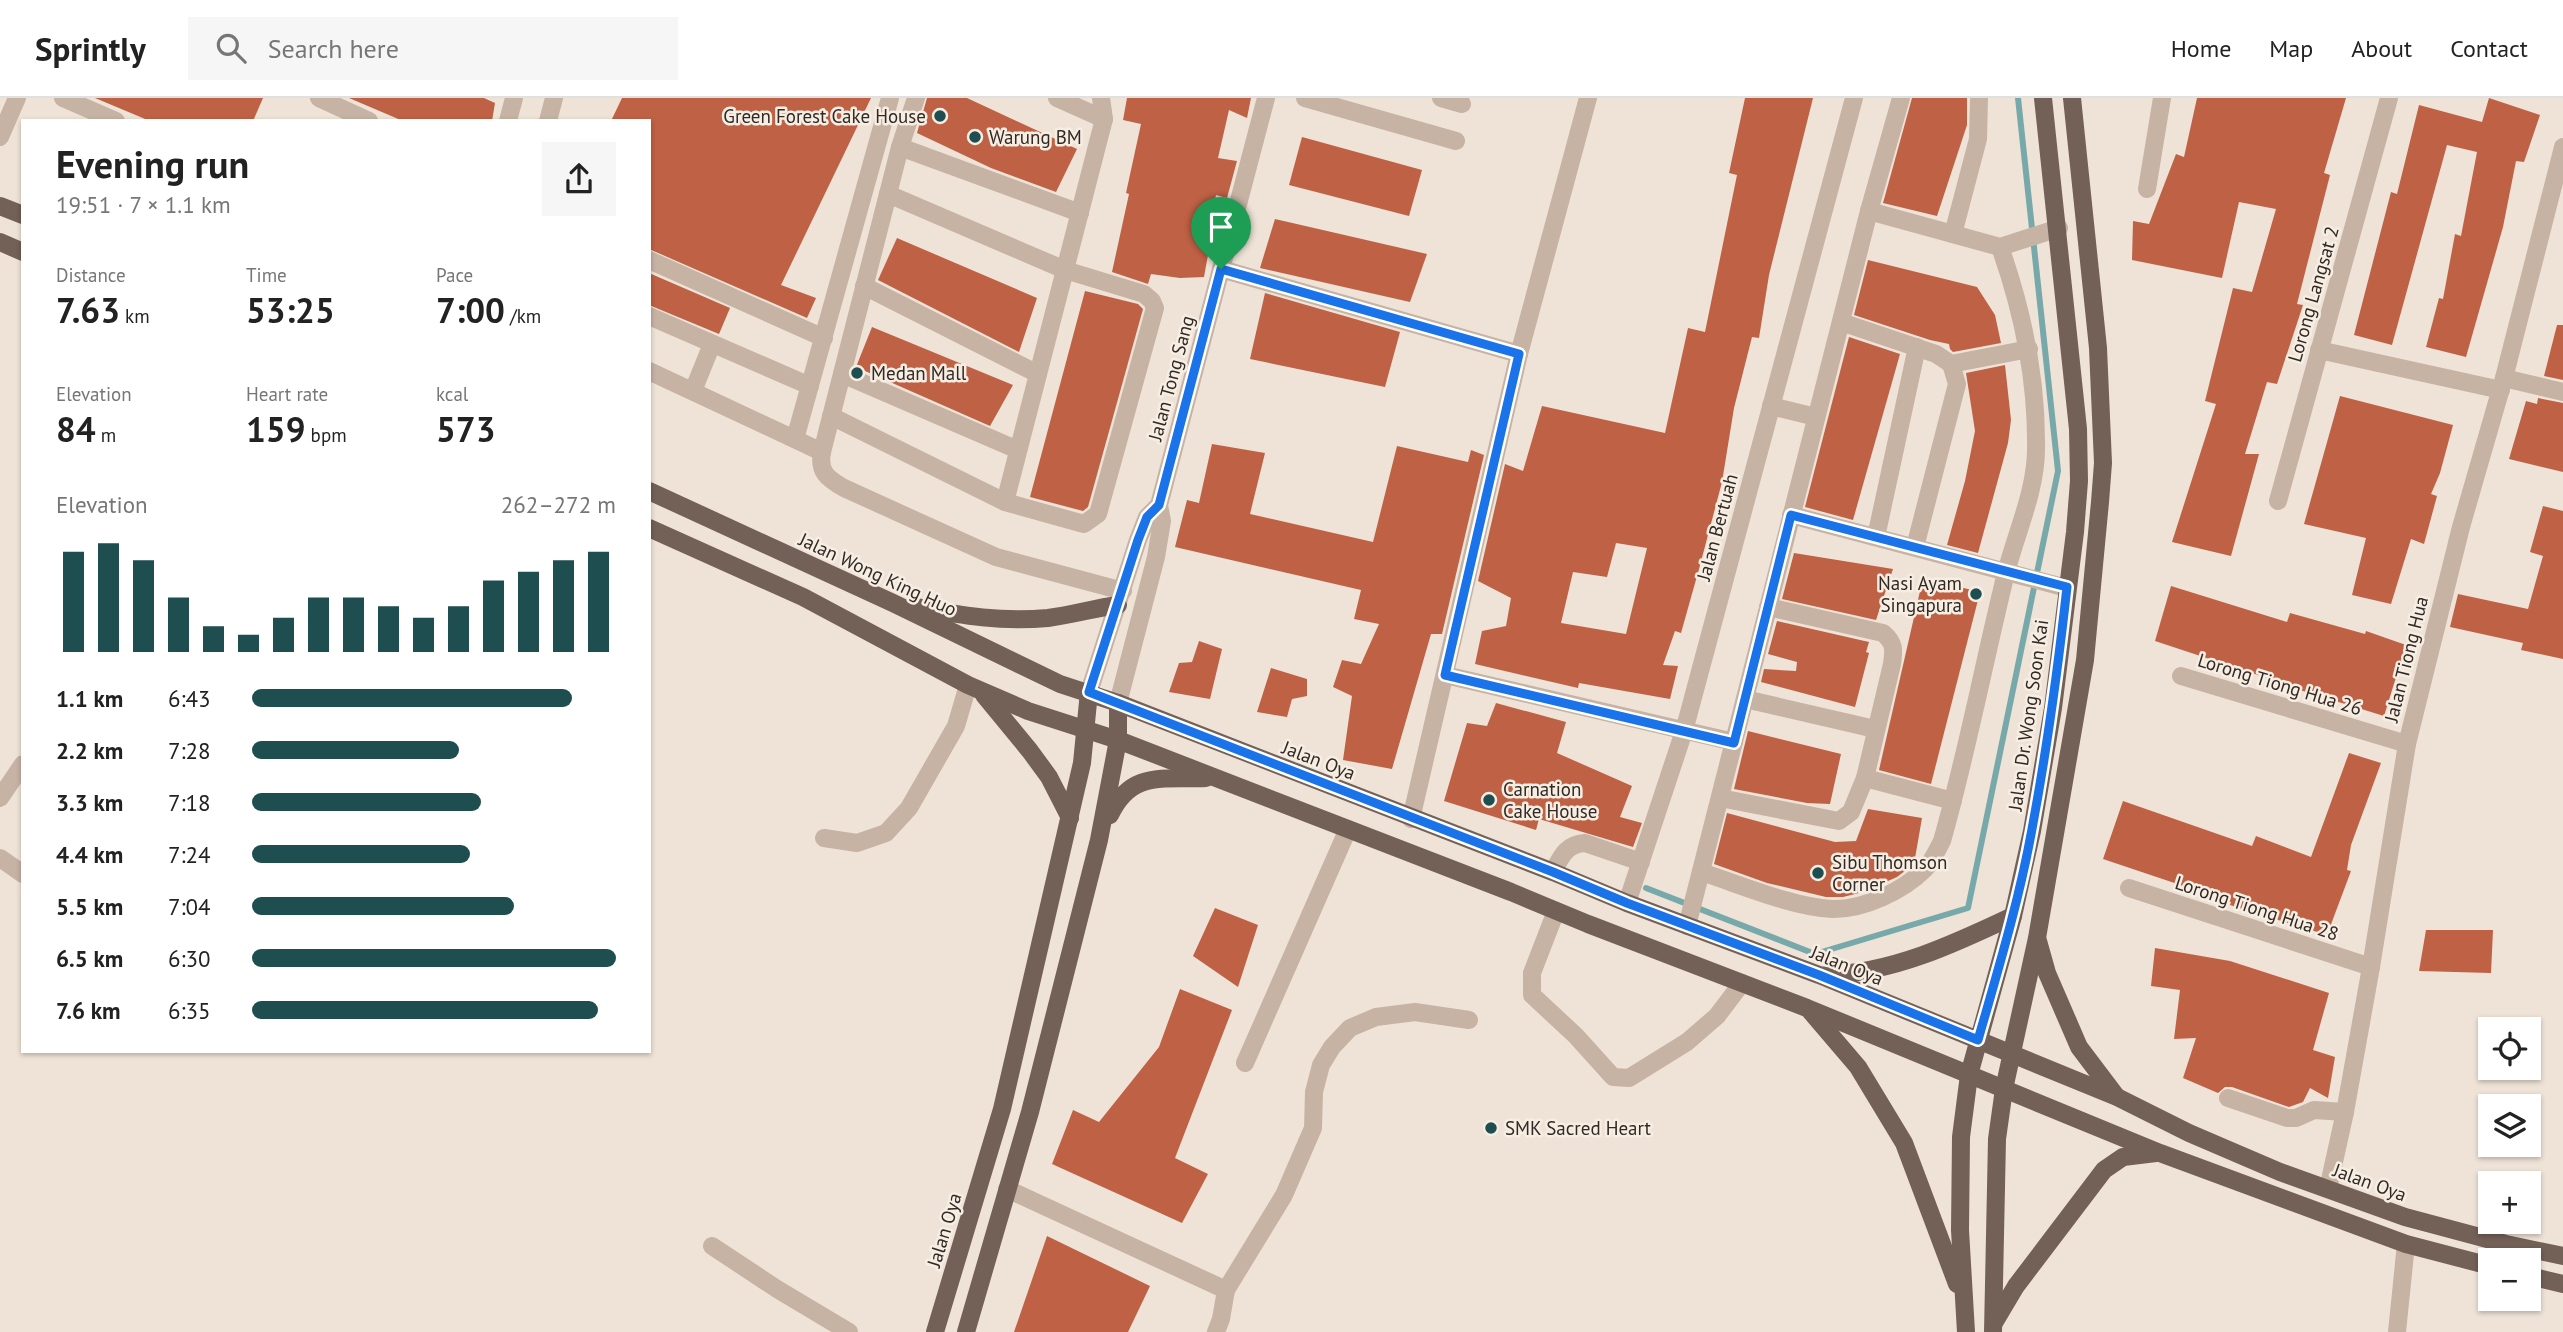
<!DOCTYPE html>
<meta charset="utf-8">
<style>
body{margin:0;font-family:"PT Sans",sans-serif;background:#f6f6f6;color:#222;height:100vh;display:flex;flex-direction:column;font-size:26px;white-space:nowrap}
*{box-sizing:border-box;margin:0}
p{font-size:23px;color:#767676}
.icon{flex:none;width:38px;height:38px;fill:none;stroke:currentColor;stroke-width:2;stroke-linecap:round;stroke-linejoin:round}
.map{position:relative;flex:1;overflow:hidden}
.side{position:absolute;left:21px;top:21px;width:630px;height:934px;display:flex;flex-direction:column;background:#fff;border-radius:0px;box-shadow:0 2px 5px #0004}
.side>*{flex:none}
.controls{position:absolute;left:2478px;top:919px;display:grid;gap:14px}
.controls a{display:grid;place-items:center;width:63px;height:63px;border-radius:0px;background:#fff;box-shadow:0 2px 5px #0004;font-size:35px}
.pin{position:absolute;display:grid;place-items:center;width:60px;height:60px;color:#fff;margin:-72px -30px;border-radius:50% 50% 50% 0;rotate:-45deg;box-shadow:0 0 7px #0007}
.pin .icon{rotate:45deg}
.round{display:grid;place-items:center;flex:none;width:74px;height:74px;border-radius:0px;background:#f6f6f6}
.head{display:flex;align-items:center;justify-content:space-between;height:119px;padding:0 35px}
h1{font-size:38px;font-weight:800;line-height:52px}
.metrics{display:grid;grid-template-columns:repeat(3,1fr);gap:10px;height:119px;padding:7px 35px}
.metrics div{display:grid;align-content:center}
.metrics b{font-size:35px;font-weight:800}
.metrics small{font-size:19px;font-weight:400}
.metrics p{font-size:19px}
.chart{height:196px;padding:14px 35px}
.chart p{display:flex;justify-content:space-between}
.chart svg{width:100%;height:126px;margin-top:7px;stroke:#1e4e50;stroke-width:6}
ul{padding:0 35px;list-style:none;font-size:23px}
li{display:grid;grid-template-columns:112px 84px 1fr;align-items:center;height:52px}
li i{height:18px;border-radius:9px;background:#1e4e50}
header{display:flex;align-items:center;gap:42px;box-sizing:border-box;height:98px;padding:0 35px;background:#fff;border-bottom:2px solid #e0e0e0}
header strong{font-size:33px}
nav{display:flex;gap:38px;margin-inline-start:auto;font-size:24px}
.search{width:490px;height:63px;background:#f6f6f6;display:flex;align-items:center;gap:18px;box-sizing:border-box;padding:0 24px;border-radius:0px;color:#767676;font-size:26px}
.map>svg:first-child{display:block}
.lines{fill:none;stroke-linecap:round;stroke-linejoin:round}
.stream{stroke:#78a9aa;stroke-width:6}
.building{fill:#bf6145;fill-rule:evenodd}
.minor{stroke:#c6b3a4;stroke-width:18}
.major{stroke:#736057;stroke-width:18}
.route-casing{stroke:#fff;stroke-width:14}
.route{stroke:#1a73e8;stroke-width:9}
.poi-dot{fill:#1e4e50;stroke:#f7eee3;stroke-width:2.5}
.labels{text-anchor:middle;stroke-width:5;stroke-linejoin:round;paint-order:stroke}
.poi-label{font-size:19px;fill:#322925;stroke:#f7eee3;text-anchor:start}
.street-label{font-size:19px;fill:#322925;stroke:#f7eee3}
</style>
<header>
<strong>Sprintly</strong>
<div class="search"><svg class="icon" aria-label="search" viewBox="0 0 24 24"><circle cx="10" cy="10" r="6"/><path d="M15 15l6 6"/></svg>Search here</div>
<nav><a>Home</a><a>Map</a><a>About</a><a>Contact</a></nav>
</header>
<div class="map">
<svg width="2563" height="1234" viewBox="0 0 2563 1234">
<rect width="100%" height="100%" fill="#efe3d7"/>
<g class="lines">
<polyline class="stream" points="1646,790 1815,856 1968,810 2058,373 2018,0"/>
</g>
<g class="building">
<polygon points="95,0 263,0 253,23 150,23"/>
<polygon points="349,0 484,0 495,5 492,23 403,23"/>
<polygon points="622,0 871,0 781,187 816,200 807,220 649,151 649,23 611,23"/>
<polygon points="927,0 967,0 1077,51 1056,94 991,70 917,35"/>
<polygon points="1127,0 1251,0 1247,20 1229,12 1218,60 1237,63 1227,100 1216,97 1206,146 1210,146 1204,179 1180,180 1151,176 1148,186 1112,174 1129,96 1126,95 1141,26 1123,22"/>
<path d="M1745,0H1813L1769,177L1759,240L1752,239L1734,310L1722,384L1699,471L1681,535L1675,533L1663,567L1678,568L1670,601L1579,585L1578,590L1475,566L1482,533L1506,528L1511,500L1478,483L1505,366L1523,373L1542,308L1665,335L1688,230L1705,234L1737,77L1729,75ZM1616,445L1647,450L1626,536L1561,525L1573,474L1607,479Z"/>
<polygon points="1912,0 1967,0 1967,27 1937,118 1883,105"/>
<polygon points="2197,0 2346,0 2324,75 2330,77 2297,206 2303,207 2277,286 2267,284 2245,356 2259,356 2231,458 2172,444 2216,306 2205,303 2233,190 2252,194 2276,111 2239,104 2222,180 2132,162 2133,123 2149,126 2176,56 2184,59"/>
<polygon points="2489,0 2540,17 2524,64 2516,63 2503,129 2466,259 2426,249 2439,200 2443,201 2455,136 2461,138 2477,54 2447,47 2392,247 2354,237 2391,94 2397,96 2419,7 2482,24"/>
<polygon points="1302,39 1422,72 1409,118 1289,87"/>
<polygon points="1275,121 1427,156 1410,204 1260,170"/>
<polygon points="897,140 1037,200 1019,254 878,182"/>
<polygon points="1868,162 1977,189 1995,217 2001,245 1953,254 1950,251 1949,246 1930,242 1854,217"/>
<polygon points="649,175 730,210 719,236 649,207"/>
<polygon points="1085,193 1138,206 1143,211 1088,409 1083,413 1030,399"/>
<polygon points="1265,195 1400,234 1385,289 1250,261"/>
<polygon points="2557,227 2563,227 2563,282 2544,278"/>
<polygon points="872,229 1013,287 990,328 856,269"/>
<polygon points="1849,239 1900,256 1853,422 1805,409"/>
<polygon points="2005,267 2011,322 2008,345 1978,455 1947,447 1965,383 1975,333 1966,275"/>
<polygon points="2340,298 2453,327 2440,375 2431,396 2437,398 2424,446 2411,441 2391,506 2352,497 2366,440 2304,426"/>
<polygon points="2538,300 2563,305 2563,374 2509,361 2526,303 2537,306"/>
<polygon points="1212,346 1265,355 1250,416 1373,444 1397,348 1468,364 1471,352 1484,357 1442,536 1431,536 1392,671 1343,662 1352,598 1333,589 1342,562 1361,566 1379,526 1354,521 1361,492 1175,449 1187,402 1199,405"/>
<polygon points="2543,408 2563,413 2563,561 2521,552 2523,545 2450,529 2458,496 2528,511 2543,458 2530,454"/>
<polygon points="1794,455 1893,471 1876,522 1782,501"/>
<polygon points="1923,480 1980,494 1931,686 1879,672"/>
<polygon points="2171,488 2287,524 2290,515 2365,536 2366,533 2406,547 2384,618 2267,582 2267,580 2155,543"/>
<polygon points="1777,523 1869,544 1866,554 1869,555 1855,609 1761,584 1764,571 1796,573 1797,564 1768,556"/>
<polygon points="1199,543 1222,551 1210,601 1169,594 1179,565 1192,564"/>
<polygon points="1271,570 1307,581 1307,598 1292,601 1287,619 1257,614"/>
<polygon points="1496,605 1566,624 1557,655 1632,688 1620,719 1642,725 1633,749 1539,721 1536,732 1444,703 1467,625 1487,628"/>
<polygon points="1748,633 1841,656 1830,706 1807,705 1734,691"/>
<polygon points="2349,655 2381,665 2351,747 2347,772 2351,773 2327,837 2230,807 2231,804 2103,761 2123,703 2252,748 2256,738 2311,759"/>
<polygon points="1868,711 1922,720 1914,766 1897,779 1863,794 1843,799 1826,799 1767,785 1714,766 1727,715 1835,744 1856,743"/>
<polygon points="1215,810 1258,827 1238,889 1193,858"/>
<polygon points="2426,832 2493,832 2491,875 2419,873"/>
<polygon points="2155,850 2230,863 2329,895 2313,952 2335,959 2328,1000 2310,990 2303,1004 2289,1009 2232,989 2225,989 2218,995 2183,980 2196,940 2174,941 2180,892 2151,888"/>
<polygon points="1180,891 1232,912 1175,1060 1208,1076 1182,1125 1052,1066 1073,1012 1099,1024 1159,949"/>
<polygon points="1047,1138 1150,1188 1128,1234 1014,1234"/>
</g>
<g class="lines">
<g class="minor">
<polyline points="63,0 116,23"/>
<polyline points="319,0 369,23"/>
<path d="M916,0L900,49L822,354C818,374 828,381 844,390L996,459L1123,493"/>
<polyline points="1057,0 1104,21"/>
<polyline points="1305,0 1456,43"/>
<polyline points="1441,0 1462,6"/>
<polyline points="508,23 514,0"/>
<polyline points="548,23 554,0"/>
<polyline points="0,39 17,0"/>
<polyline points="900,49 1080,115"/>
<polyline points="2147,91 2162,0"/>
<polyline points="1869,113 2000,149 2059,130"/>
<polyline points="1953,136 1978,41 1979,0"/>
<polyline points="649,162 824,240"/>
<polyline points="1221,171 1519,256"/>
<polyline points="864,188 1038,276"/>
<polyline points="649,218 810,288"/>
<polyline points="1841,224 1936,256 1951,266 1957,286 1915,449"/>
<polyline points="2319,252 2501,292"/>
<polyline points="1951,266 2029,251"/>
<polyline points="649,273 822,354"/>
<polyline points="842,276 1018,352"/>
<polyline points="2504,280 2563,294"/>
<polyline points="693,293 712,246"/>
<polyline points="1771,308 1816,319"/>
<polyline points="831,318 1005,404 1084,426 1098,416 1155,210 1152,203 1144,196 1065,172 888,96"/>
<polyline points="795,341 890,0"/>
<polyline points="2278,403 2389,0"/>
<polyline points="1005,404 1104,21 1101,0"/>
<polyline points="1791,417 2067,490"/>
<polyline points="1876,439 1917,249"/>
<polyline points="1445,577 1734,644"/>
<polyline points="2181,578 2407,646"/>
<polyline points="1089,594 1138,442 1147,419 1159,407"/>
<polyline points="1745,601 1875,631"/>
<polyline points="1118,605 1156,459 1162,423 1159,407 1266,0"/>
<polyline points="1865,680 1953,703"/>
<polyline points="0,700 23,666"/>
<path d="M1720,700L1839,723L1851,714L1865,680L1892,566C1894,552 1895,545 1883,535L1768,509"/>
<polyline points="1411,721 1519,256 1588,0"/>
<polyline points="824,740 857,745 886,735 909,710 956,628 968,587"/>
<polyline points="0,760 23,776"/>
<path d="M1553,774C1561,759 1566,746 1585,745L1641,764"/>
<path d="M1701,774C1739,786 1792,809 1832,811C1863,812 1903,793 1925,771C1932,764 1937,752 1942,743C1967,655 1984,564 2006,475C2016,435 2036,393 2036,351C2037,281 2023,214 2000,149"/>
<polyline points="2129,790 2371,869"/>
<polyline points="1627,805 1684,633 1854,0"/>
<polyline points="1556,813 1532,875 1532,897 1576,938 1613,979 1629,980 1687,944 1717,918 1742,885"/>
<polyline points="1687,828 1869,113 1901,0"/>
<polyline points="1245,965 1348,731"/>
<polyline points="2228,1000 2287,1020 2296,1020 2314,1012 2345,1014"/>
<polyline points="1007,1091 1226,1192"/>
<polyline points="2328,1091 2345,1014 2371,869 2407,646 2461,429 2504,280 2563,49"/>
<polyline points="712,1148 777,1191 849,1234"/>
<polyline points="1216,1234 1221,1221 1226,1192 1284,1097 1313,1030 1314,994 1321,967 1332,949 1350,930 1376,919 1415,914 1469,922"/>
<polyline points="2397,1234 2406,1146"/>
</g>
<g class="major">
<polyline points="0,108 23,117"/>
<polyline points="0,144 23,154"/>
<polyline points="649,393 893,505 1060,586 1118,605 1553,774 1627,805 1819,877 2117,999 2189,1035 2280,1074 2405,1119 2506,1146 2563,1158"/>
<polyline points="649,430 803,499 968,587 1028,613 1118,642 1511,794 1588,826 1807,910 2160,1055 2406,1146 2490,1168"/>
<path d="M917,509C964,518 1001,524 1048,520C1072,517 1095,510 1118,507"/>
<polyline points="984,597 1030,653 1049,679 1070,720"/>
<path d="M1110,717C1131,672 1163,682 1206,680"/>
<polyline points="2038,843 2047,875 2079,949 2116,998"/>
<path d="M1826,877C1892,875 1954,846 2013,818"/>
<polyline points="1811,914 1858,969 1904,1045 1957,1186"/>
<polyline points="2529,1178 2563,1186"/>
<polyline points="1994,1225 2016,1188 2104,1072 2123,1059 2156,1055"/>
<polyline points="935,1234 1002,1011 1082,665 1089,594"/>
<polyline points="966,1234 1030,1014 1099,742 1118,642 1118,605"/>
<polyline points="1966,1234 1960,1132 1961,1039 1969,977 2013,818 2032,733 2053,610 2075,434 2079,383 2078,331 2043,0"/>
<polyline points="1993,1234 1997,1041 2004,991 2037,840 2085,562 2100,404 2103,365 2098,250 2072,0"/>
</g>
</g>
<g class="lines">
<defs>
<path id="route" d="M1221,171L1519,256L1445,577L1734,645L1791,417L2067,489C2058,570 2047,651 2032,731C2019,803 1998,872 1978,942L1819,877L1627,805L1553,774L1089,594L1138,442L1147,419L1159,407Z"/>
</defs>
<use href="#route" class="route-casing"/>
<use href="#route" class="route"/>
</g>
<g class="poi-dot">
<circle cx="940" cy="18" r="7"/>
<circle cx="975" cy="39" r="7"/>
<circle cx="857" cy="275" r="7"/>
<circle cx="1976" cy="496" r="7"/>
<circle cx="1489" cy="702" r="7"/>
<circle cx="1818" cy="775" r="7"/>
<circle cx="1491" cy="1030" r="7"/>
</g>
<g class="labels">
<g class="poi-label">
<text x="926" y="25" text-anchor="end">Green Forest Cake House</text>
<text x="989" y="46">Warung BM</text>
<text x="871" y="282">Medan Mall</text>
<text x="1962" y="492" text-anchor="end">Nasi Ayam<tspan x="1962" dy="22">Singapura</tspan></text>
<text x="1503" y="698">Carnation<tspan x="1503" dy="22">Cake House</tspan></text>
<text x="1832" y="771">Sibu Thomson<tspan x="1832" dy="22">Corner</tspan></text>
<text x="1505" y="1037">SMK Sacred Heart</text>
</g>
<g class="street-label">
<text transform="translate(2313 196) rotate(-74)" y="7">Lorong Langsat 2</text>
<text transform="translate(1171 280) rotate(-75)" y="7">Jalan Tong Sang</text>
<text transform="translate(1717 429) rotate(-75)" y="7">Jalan Bertuah</text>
<text transform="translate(878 476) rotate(25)" y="7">Jalan Wong King Huo</text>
<text transform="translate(2406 561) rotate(-76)" y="7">Jalan Tiong Hua</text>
<text transform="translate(2280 586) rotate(17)" y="7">Lorong Tiong Hua 26</text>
<text transform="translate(2028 617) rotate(-82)" y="7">Jalan Dr. Wong Soon Kai</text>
<text transform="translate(1319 662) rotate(21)" y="7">Jalan Oya</text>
<text transform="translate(2257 810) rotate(18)" y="7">Lorong Tiong Hua 28</text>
<text transform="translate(1847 867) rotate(22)" y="7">Jalan Oya</text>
<text transform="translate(2370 1084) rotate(20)" y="7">Jalan Oya</text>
<text transform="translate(944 1132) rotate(-73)" y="7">Jalan Oya</text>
</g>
</g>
</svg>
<div class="controls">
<a><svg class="icon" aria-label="locate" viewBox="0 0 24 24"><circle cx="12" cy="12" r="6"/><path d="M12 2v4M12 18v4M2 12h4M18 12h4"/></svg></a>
<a><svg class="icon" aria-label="layers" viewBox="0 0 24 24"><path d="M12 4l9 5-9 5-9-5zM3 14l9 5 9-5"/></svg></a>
<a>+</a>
<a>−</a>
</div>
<div class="pin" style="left:1221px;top:171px;background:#1e9e55"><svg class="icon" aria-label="arrive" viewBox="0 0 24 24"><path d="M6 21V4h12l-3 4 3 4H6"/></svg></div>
<section class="side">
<div class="head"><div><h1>Evening run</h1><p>19:51 · 7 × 1.1 km</p></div><a class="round"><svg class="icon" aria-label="share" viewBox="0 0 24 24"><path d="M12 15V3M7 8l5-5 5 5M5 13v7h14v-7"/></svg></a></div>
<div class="metrics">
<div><p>Distance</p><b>7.63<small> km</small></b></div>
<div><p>Time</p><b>53:25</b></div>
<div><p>Pace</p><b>7:00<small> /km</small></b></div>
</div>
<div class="metrics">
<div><p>Elevation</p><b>84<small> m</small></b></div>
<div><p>Heart rate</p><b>159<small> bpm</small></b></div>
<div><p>kcal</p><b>573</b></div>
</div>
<div class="chart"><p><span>Elevation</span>262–272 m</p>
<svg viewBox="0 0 160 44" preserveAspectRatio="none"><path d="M5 44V9M15 44V6M25 44V12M35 44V25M45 44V35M55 44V38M65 44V32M75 44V25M85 44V25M95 44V28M105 44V32M115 44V28M125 44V19M135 44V16M145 44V12M155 44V9"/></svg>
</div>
<ul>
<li><b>1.1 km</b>6:43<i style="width:88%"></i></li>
<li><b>2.2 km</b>7:28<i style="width:57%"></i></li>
<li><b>3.3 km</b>7:18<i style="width:63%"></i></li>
<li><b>4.4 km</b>7:24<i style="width:60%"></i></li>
<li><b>5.5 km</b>7:04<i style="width:72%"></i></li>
<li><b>6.5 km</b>6:30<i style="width:100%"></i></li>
<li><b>7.6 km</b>6:35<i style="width:95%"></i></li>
</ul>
</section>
</div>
